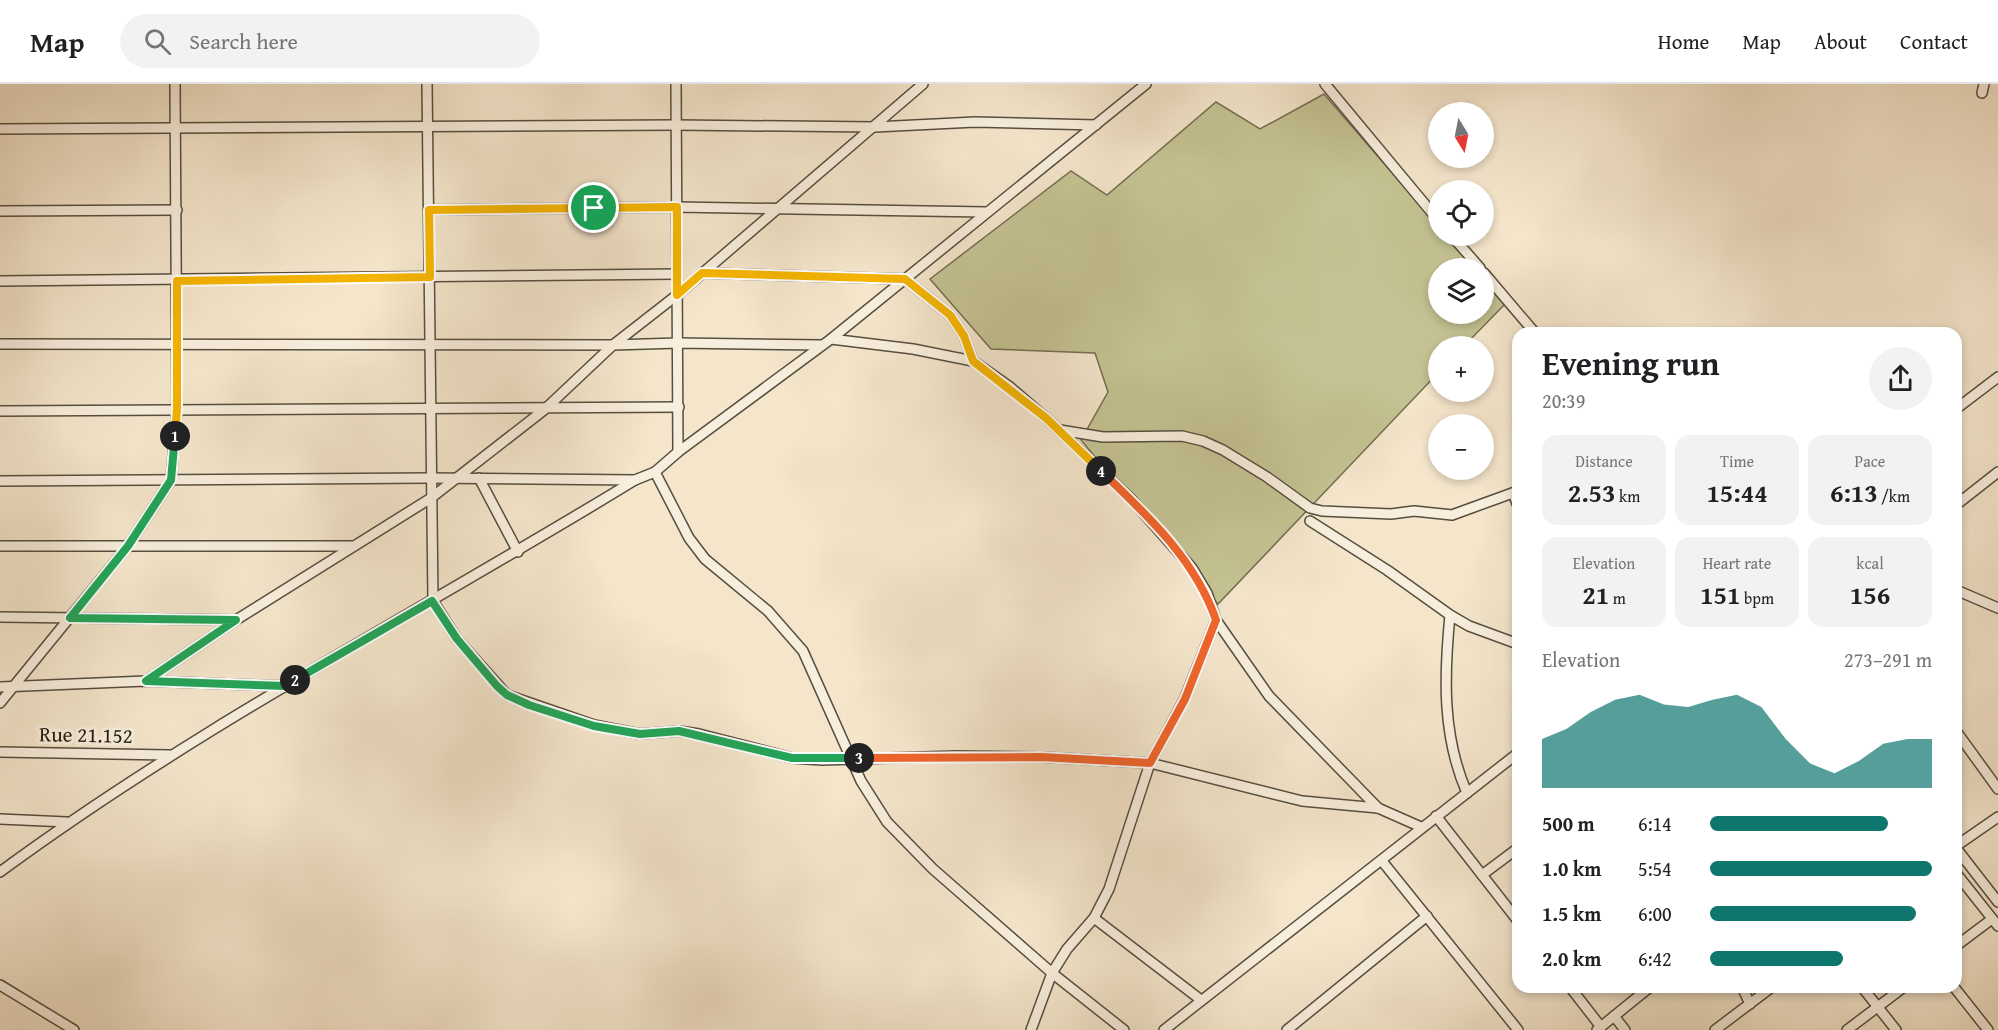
<!DOCTYPE html>
<meta charset="utf-8">
<style>
body{margin:0;font-family:"Gentium Book Plus",serif;background:#f2f2f2;color:#202124;height:100vh;display:flex;flex-direction:column;font-size:22px;white-space:nowrap}
*{box-sizing:border-box;margin:0}
p{font-size:20px;color:#757577}
.icon{flex:none;width:33px;height:33px;fill:none;stroke:currentColor;stroke-width:2;stroke-linecap:round;stroke-linejoin:round}
.map{position:relative;flex:1;overflow:hidden}
.sheet{position:absolute;left:1512px;top:243px;width:450px;height:666px;display:flex;flex-direction:column;background:#fff;border-radius:18px;box-shadow:0 3px 9px #0003}
.sheet>*{flex:none}
.needle{width:39px;rotate:170deg}
.controls{position:absolute;left:1428px;top:18px;display:grid;gap:12px}
.controls a{display:grid;place-items:center;width:66px;height:66px;border-radius:50%;background:#fff;box-shadow:0 3px 9px #0003;font-size:30px}
.pin{position:absolute;display:grid;place-items:center;width:51px;height:51px;color:#fff;margin:-26px;border:3px solid #fff;border-radius:50%;box-shadow:0 2px 6px #0007}
.km{position:absolute;width:30px;height:30px;margin:-15px;border-radius:50%;background:#222;color:#fff;font-size:16px;line-height:30px;text-align:center}
.round{display:grid;place-items:center;flex:none;width:63px;height:63px;border-radius:32px;background:#f2f2f2}
.head{display:flex;align-items:center;justify-content:space-between;height:102px;padding:0 30px}
h1{font-size:33px;font-weight:600;line-height:45px}
.metrics{display:grid;grid-template-columns:repeat(3,1fr);gap:9px;height:102px;padding:6px 30px}
.metrics div{display:grid;align-content:center;border-radius:15px;background:#f2f2f2;text-align:center}
.metrics b{font-size:26px;font-weight:600}
.metrics small{font-size:16px;font-weight:400}
.metrics p{font-size:16px}
.chart{height:168px;padding:12px 30px}
.chart p{display:flex;justify-content:space-between}
.chart svg{width:100%;height:108px;margin-top:6px;fill:#0f766e;opacity:.7}
ul{padding:0 30px;list-style:none;font-size:20px}
li{display:grid;grid-template-columns:96px 72px 1fr;align-items:center;height:45px}
li i{height:15px;border-radius:8px;background:#0f766e}
header{display:flex;align-items:center;gap:36px;box-sizing:border-box;height:84px;padding:0 30px;background:#fff;border-bottom:2px solid #e0e0e0}
header strong{font-size:28px}
nav{display:flex;gap:33px;margin-inline-start:auto;font-size:21px}
.search{width:420px;height:54px;background:#f2f2f2;display:flex;align-items:center;gap:15px;box-sizing:border-box;padding:0 21px;border-radius:33px;color:#757577;font-size:22px}
.map>svg:first-child{display:block}
.green{fill:#c4c292;stroke:#746e51;stroke-width:1.5}
.lines{fill:none;stroke-linecap:round;stroke-linejoin:round}
.street-casing{stroke:#574e3f;stroke-width:12}
.street{stroke:#f8eedd;stroke-width:9}
.split-1-casing{stroke:#fff;stroke-width:12}
.split-2-casing{stroke:#fff;stroke-width:12}
.split-3-casing{stroke:#fff;stroke-width:12}
.split-4-casing{stroke:#fff;stroke-width:12}
.split-5-casing{stroke:#fff;stroke-width:12}
.split-1{stroke:#f5b400;stroke-width:8}
.split-2{stroke:#22a559;stroke-width:8}
.split-3{stroke:#22a559;stroke-width:8}
.split-4{stroke:#f0652b;stroke-width:8}
.split-5{stroke:#f5b400;stroke-width:8}
.labels{text-anchor:middle;stroke-width:6;stroke-linejoin:round;paint-order:stroke}
.street-label{font-size:21px;fill:#231b10;stroke:#f8eedd}
</style>
<header>
<strong>Map</strong>
<div class="search"><svg class="icon" aria-label="search" viewBox="0 0 24 24"><circle cx="10" cy="10" r="6"/><path d="M15 15l6 6"/></svg>Search here</div>
<nav><a>Home</a><a>Map</a><a>About</a><a>Contact</a></nav>
</header>
<div class="map">
<svg width="1998" height="946" viewBox="0 0 1998 946">
<rect width="100%" height="100%" fill="#f4e5cb"/>
<filter id="stains"><feTurbulence type="fractalNoise" baseFrequency=".00333" numOctaves="4"/><feColorMatrix values="0 0 0 0 .2 0 0 0 0 .09 0 0 0 0 .02 0 0 0 .5 -.17"/></filter>
<radialGradient id="worn" r=".72"><stop offset=".6" stop-color="#630" stop-opacity="0"/><stop offset="1" stop-color="#630" stop-opacity=".3"/></radialGradient>
<polygon class="green" points="1324,10 1438,142 1438,152 1447,152 1476,184 1438,184 1438,230 1484,230 1484,194 1506,219 1464,262 1438,262 1438,289 1218,520 1081,356 1108,308 1095,269 991,265 930,195 1071,87 1107,111 1216,18 1260,45"/>
<g class="lines">
<defs>
<g id="street">
<polyline points="427,0 433,517 457,555 507,611 594,641 640,650 679,647 699,650 792,674 822,676 956,672 1041,673 1150,679 1302,717 1378,724 1421,743"/>
<polyline points="676,0 678,368"/>
<polyline points="1325,0 1438,136"/>
<polyline points="1982,9 1984,0"/>
<polyline points="0,45 676,41 875,43 975,38 1096,41"/>
<polyline points="429,126 677,123 986,128"/>
<polyline points="0,127 177,126"/>
<polyline points="1452,152 1480,184"/>
<polyline points="702,189 905,195 950,231 964,252 973,277"/>
<polyline points="1484,189 1535,249"/>
<polyline points="0,197 677,190"/>
<polyline points="831,255 913,265 973,277 1010,303 1046,334 1131,415 1192,484 1207,509 1216,536 1269,612 1378,724"/>
<polyline points="0,260 613,261 678,259 821,261"/>
<polyline points="1956,325 1998,293"/>
<polyline points="0,327 679,323"/>
<polyline points="1060,346 1103,353 1182,352 1203,357 1223,366 1267,393 1310,424 1322,427 1391,430 1414,427 1452,431 1518,407"/>
<polyline points="655,388 689,454 705,475 768,527 803,567 861,697 887,738 933,785 1052,889 1124,946"/>
<polyline points="479,394 518,468"/>
<polyline points="0,397 430,394 635,396"/>
<polyline points="1513,409 1518,422"/>
<polyline points="1956,421 1998,388"/>
<polyline points="1310,437 1387,486 1450,531 1469,542 1518,560"/>
<polyline points="0,462 354,462"/>
<polyline points="1956,506 1998,524"/>
<path d="M1450,531C1444,592 1442,652 1467,709"/>
<polyline points="0,533 236,536"/>
<polyline points="146,597 236,536 431,414 544,326 613,261 677,211 923,0"/>
<polyline points="0,603 146,597 285,602"/>
<polyline points="0,619 128,462 171,396 177,325 175,0"/>
<polyline points="1956,647 1998,705"/>
<polyline points="0,668 169,671"/>
<polyline points="1436,732 1518,837"/>
<polyline points="0,735 67,738"/>
<polyline points="1956,762 1998,733"/>
<polyline points="1956,764 1998,818"/>
<polyline points="1382,777 1518,946"/>
<path d="M0,788C201,640 423,526 635,396L655,388L678,368L831,255L1146,0"/>
<polyline points="1956,789 1998,842"/>
<polyline points="1482,791 1518,764"/>
<polyline points="1094,834 1201,916"/>
<polyline points="1956,862 1992,835"/>
<polyline points="0,901 74,946"/>
<polyline points="1570,903 1601,943"/>
<polyline points="1742,903 1750,920"/>
<polyline points="1862,903 1896,946"/>
<polyline points="1954,903 1988,946"/>
<polyline points="1614,932 1625,946"/>
<polyline points="1031,946 1052,889 1067,865 1094,834 1109,805 1150,679 1185,614 1216,536"/>
<polyline points="1164,946 1518,669"/>
<polyline points="1287,946 1427,832"/>
<polyline points="1597,946 1650,903"/>
<polyline points="1715,946 1772,903"/>
<polyline points="1847,946 1904,903"/>
</g>
</defs>
<use href="#street" class="street-casing"/>
<use href="#street" class="street"/>
</g>
<g class="lines">
<defs>
<polyline id="split-1" points="175,352 177,325 177,197 430,193 429,126 594,124"/>
<polyline id="split-2" points="175,352 171,396 128,462 70,534 236,536 146,597 285,602 295,596"/>
<polyline id="split-3" points="295,596 432,517 457,555 497,602 507,611 529,621 594,642 640,650 679,647 792,674 859,674"/>
<path id="split-4" d="M859,674L1041,673L1150,679L1185,615L1216,536C1195,475 1147,431 1101,387"/>
<polyline id="split-5" points="594,124 677,123 677,211 702,189 905,195 950,231 964,252 973,277 1046,334 1101,387"/>
</defs>
<use href="#split-1" class="split-1-casing"/>
<use href="#split-2" class="split-2-casing"/>
<use href="#split-3" class="split-3-casing"/>
<use href="#split-4" class="split-4-casing"/>
<use href="#split-5" class="split-5-casing"/>
<use href="#split-1" class="split-1"/>
<use href="#split-2" class="split-2"/>
<use href="#split-3" class="split-3"/>
<use href="#split-4" class="split-4"/>
<use href="#split-5" class="split-5"/>
</g>
<g class="labels">
<g class="street-label">
<text transform="translate(86 651) rotate(1)" y="7">Rue 21.152</text>
</g>
</g>
<rect width="100%" height="100%" filter="url(#stains)"/>
<rect width="100%" height="100%" fill="url(#worn)"/>
</svg>
<div class="controls">
<a><svg class="needle" viewBox="-14 -14 28 28"><path d="M0-13l5 13h-10z" fill="#e53935"/><path d="M0 13l5-13h-10z" fill="#757577"/></svg></a>
<a><svg class="icon" aria-label="locate" viewBox="0 0 24 24"><circle cx="12" cy="12" r="6"/><path d="M12 2v4M12 18v4M2 12h4M18 12h4"/></svg></a>
<a><svg class="icon" aria-label="layers" viewBox="0 0 24 24"><path d="M12 4l9 5-9 5-9-5zM3 14l9 5 9-5"/></svg></a>
<a>+</a>
<a>−</a>
</div>
<div class="pin" style="left:594px;top:124px;background:#1e9e55"><svg class="icon" aria-label="arrive" viewBox="0 0 24 24"><path d="M6 21V4h12l-3 4 3 4H6"/></svg></div>
<b class="km" style="left:175px;top:352px">1</b>
<b class="km" style="left:295px;top:596px">2</b>
<b class="km" style="left:859px;top:674px">3</b>
<b class="km" style="left:1101px;top:387px">4</b>
<section class="sheet">
<div class="head"><div><h1>Evening run</h1><p>20:39</p></div><a class="round"><svg class="icon" aria-label="share" viewBox="0 0 24 24"><path d="M12 15V3M7 8l5-5 5 5M5 13v7h14v-7"/></svg></a></div>
<div class="metrics">
<div><p>Distance</p><b>2.53<small> km</small></b></div>
<div><p>Time</p><b>15:44</b></div>
<div><p>Pace</p><b>6:13<small> /km</small></b></div>
</div>
<div class="metrics">
<div><p>Elevation</p><b>21<small> m</small></b></div>
<div><p>Heart rate</p><b>151<small> bpm</small></b></div>
<div><p>kcal</p><b>156</b></div>
</div>
<div class="chart"><p><span>Elevation</span>273–291 m</p>
<svg viewBox="0 0 160 44" preserveAspectRatio="none"><path d="M0 44V24L10 20L20 13L30 8L40 6L50 10L60 11L70 8L80 6L90 11L100 24L110 34L120 38L130 33L140 26L150 24L160 24V44z"/></svg>
</div>
<ul>
<li><b>500 m</b>6:14<i style="width:80%"></i></li>
<li><b>1.0 km</b>5:54<i style="width:100%"></i></li>
<li><b>1.5 km</b>6:00<i style="width:93%"></i></li>
<li><b>2.0 km</b>6:42<i style="width:60%"></i></li>
</ul>
</section>
</div>
